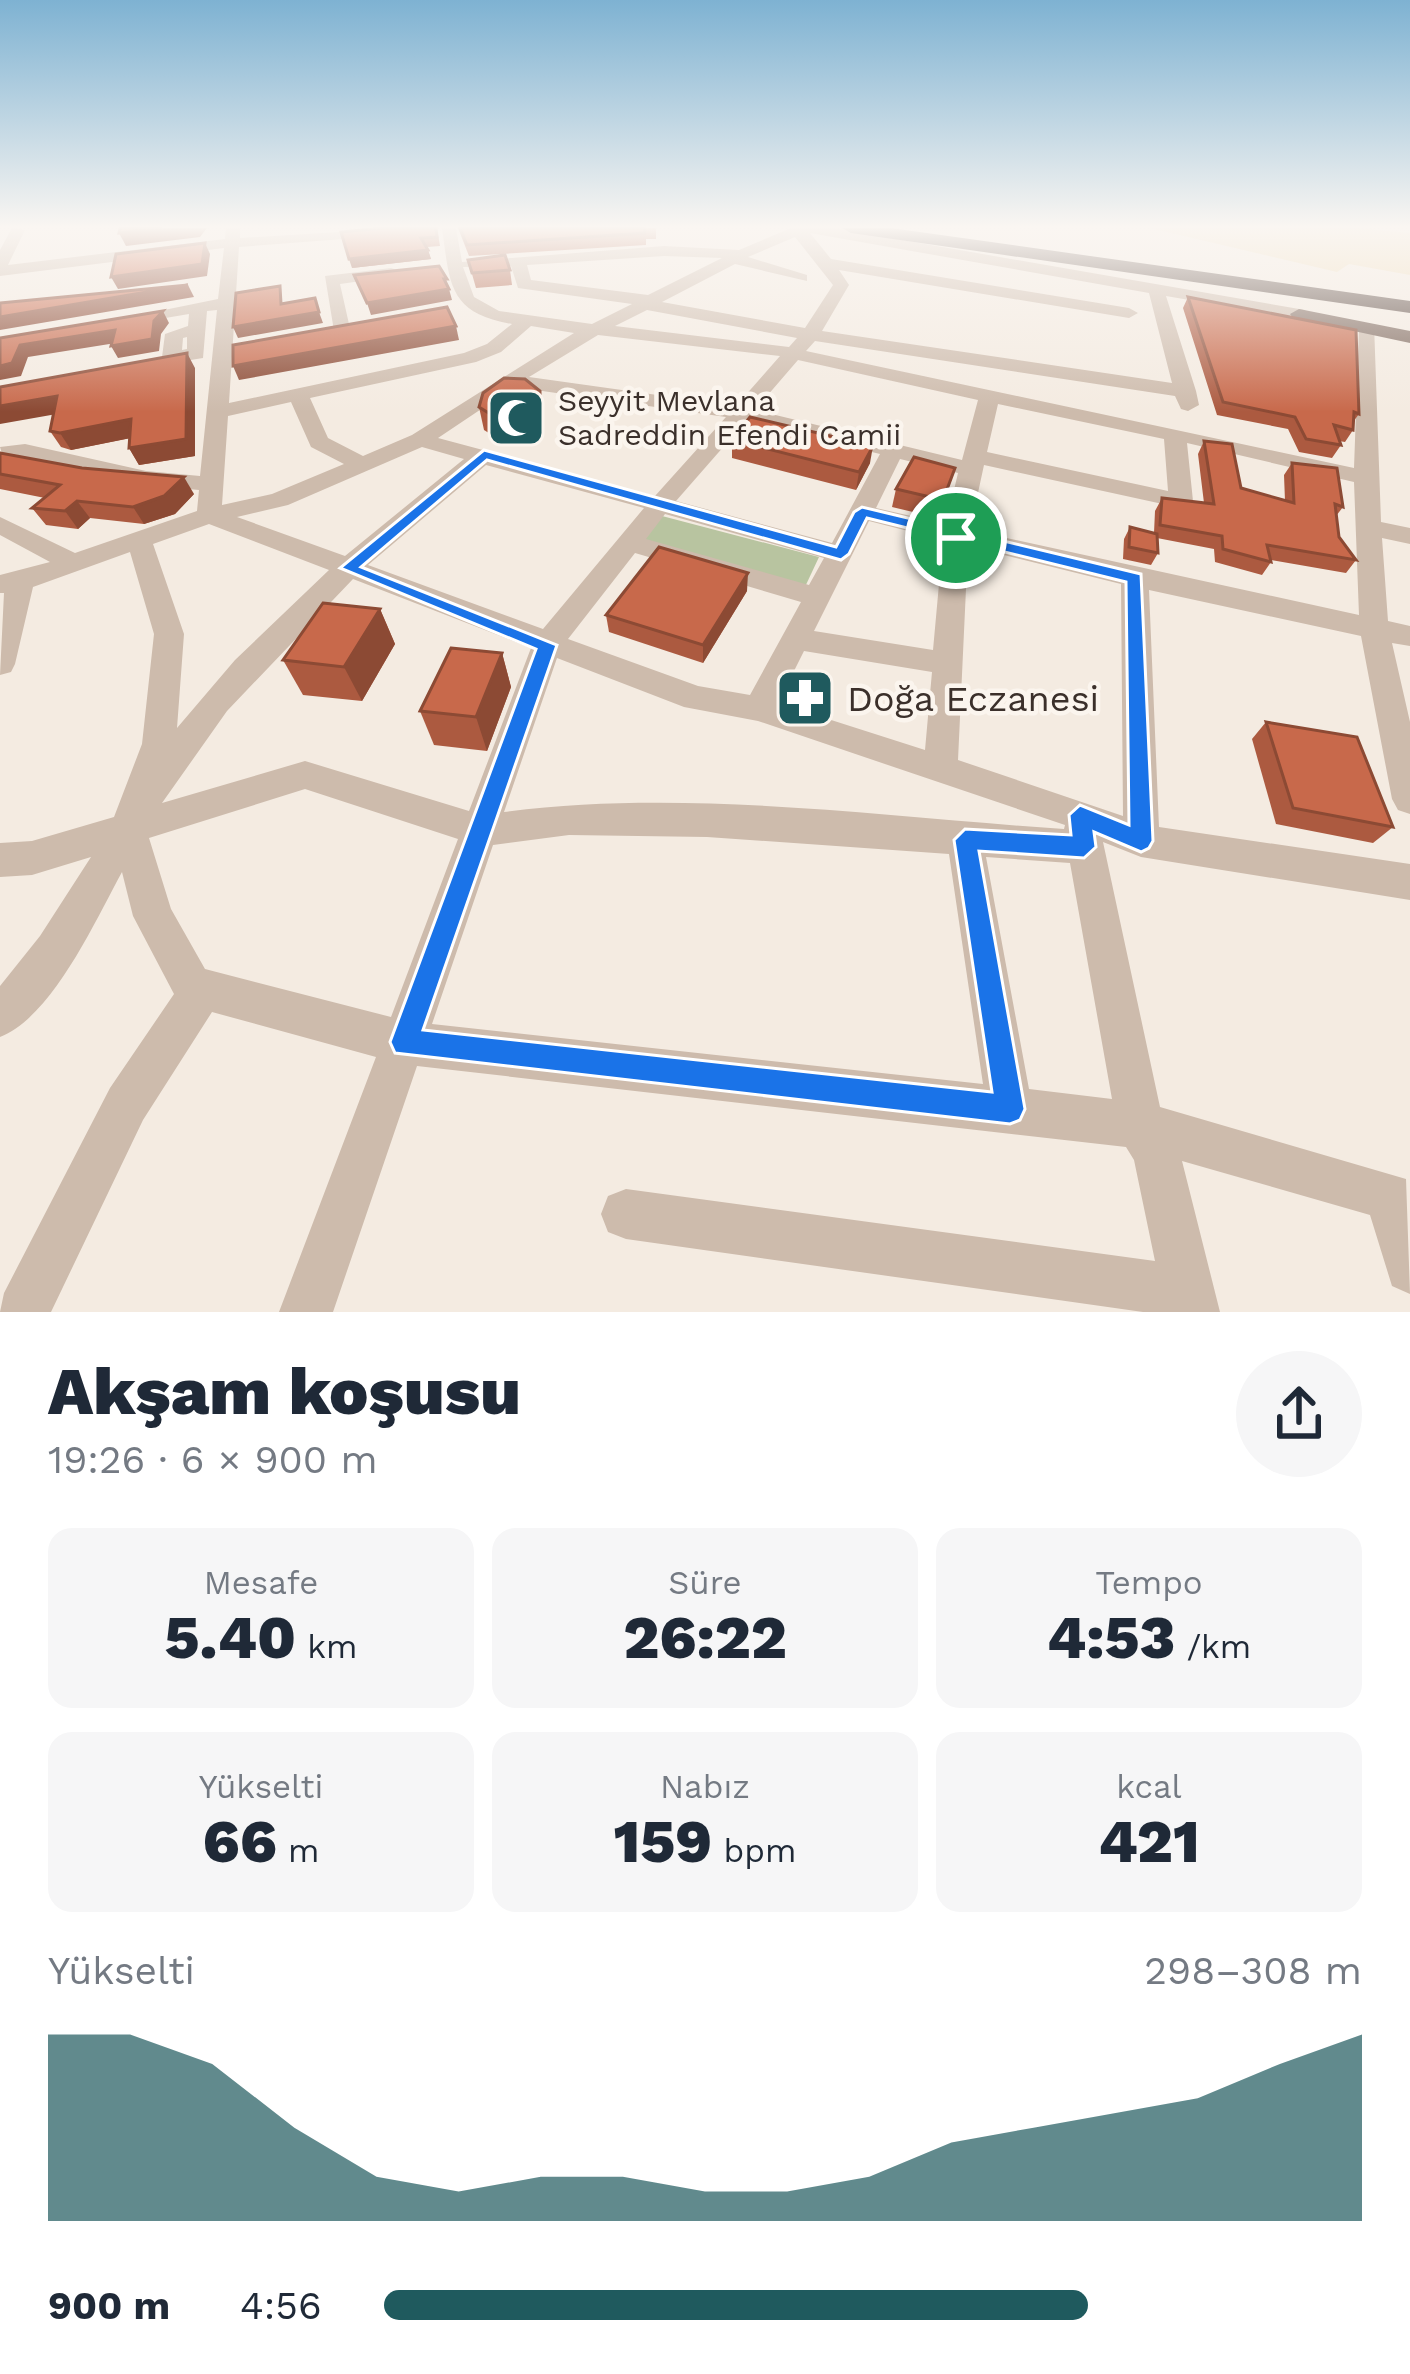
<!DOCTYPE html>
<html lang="tr">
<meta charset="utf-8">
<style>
body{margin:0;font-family:"Work Sans",sans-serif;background:#f6f6f7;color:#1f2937;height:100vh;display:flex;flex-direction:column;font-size:45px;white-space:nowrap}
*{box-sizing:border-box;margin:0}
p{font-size:39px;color:#747a83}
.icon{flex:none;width:66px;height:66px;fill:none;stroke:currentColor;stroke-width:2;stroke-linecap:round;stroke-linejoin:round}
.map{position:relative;height:1312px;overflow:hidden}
.details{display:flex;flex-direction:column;background:#fff;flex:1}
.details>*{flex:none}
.pin{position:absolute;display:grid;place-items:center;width:102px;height:102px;color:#fff;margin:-51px;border:6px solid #fff;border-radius:50%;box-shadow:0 3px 12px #0007}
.round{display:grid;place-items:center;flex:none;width:126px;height:126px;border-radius:63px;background:#f6f6f7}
.overview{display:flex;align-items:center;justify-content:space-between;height:204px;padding:0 48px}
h1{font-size:66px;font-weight:800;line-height:90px}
.stats{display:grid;grid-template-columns:repeat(3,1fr);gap:18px;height:204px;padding:12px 48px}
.stats div{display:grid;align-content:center;border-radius:24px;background:#f6f6f7;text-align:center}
.stats b{font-size:60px;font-weight:800}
.stats small{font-size:33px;font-weight:400}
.stats p{font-size:33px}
.chart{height:336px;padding:24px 48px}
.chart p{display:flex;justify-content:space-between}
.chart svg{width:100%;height:216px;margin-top:12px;fill:#1f5a5e;opacity:.7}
ul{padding:0 48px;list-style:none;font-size:39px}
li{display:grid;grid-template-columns:192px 144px 1fr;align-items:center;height:90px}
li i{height:30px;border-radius:15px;background:#1f5a5e}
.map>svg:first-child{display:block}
.green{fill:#b8c4a0}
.sand{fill:#efdcb8}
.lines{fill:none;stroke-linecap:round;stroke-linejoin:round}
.minor{fill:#cdbbac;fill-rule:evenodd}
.major{fill:#7d675c;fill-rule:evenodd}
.highway{fill:#5c4a42;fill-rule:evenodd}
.wall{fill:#ac5a40}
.shaded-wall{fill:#8c4a34}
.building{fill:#c8694b;stroke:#8c4a34;stroke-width:3}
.route{fill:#1a73e8;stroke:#fff;stroke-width:3;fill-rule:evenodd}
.labels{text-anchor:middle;stroke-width:9;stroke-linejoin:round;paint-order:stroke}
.far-poi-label{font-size:30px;fill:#3b302b;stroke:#fbf5ee;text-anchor:start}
.poi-label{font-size:36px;fill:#3b302b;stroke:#fbf5ee;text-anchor:start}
</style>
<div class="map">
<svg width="1410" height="1312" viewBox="0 0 1410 1312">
<rect width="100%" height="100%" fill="#f4ebe1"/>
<polygon class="green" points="662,516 819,557 804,589 639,541"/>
<polygon class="sand" points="1150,228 1355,228 1410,233 1410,275 1349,264 1337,272"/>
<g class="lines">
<g class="minor">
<path d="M12,228L25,230L8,265L225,239L226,228H240V238L388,229L383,236L239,247L229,403L464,353L487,344L512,324C448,313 450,284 442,228H456L462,262L664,246L739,250L791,228H833L1305,310L1308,314L1299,319L1166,296L1196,391L1199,405L1188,411L1181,409L1175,396L815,341L806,351L1354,468L1359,328L1374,324L1381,522L1410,528V544L1382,538L1388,621L1410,626V646L1392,643L1410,722V814L1398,810L1392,799L1361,636L1149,590L1159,827L1410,864V900L1141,857L1103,842L1160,1107L1406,1179L1410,1294L1392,1286L1370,1215L1182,1161L1220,1312H1143L626,1239L608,1232L601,1214L608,1196L626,1189L1155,1261L1134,1160L1126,1147L417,1066L333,1312H279L376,1057L212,1012L143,1120L51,1312H0L4,1293L110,1088L174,994L133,916L122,872C95,921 53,1016 0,1037V986L40,936L91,857L32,875L0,877V843L32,841L114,817L142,744L154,634L130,552L33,587L15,664L11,672L0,675L4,593H0V575L50,562L0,535V517L75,553L197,511L199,490L146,485L25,458L4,460L0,447L25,444L146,471L200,476L217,310L207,311L203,358L172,363L162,357L165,334L188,326L189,314L124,325L115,320L218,299L224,248L0,276V250ZM810,233L1149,293L1172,383L822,331L849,285L839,270L1129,318L1138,313L1129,308L831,259ZM795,237L833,285L805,328L662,302L735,264L807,281V275L748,257ZM664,256L722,258L648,295L531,280L527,265ZM511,266L518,288L632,304L592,324L499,311L474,297L463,267ZM647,310L797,338L789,347L615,326ZM531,326L574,333L412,435L363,456L328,438L310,398L476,362L501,352ZM598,335L780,356L736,406L529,377ZM187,337V349L182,350L183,338ZM798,360L978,400L962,460L755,410ZM514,387L726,417L655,496L438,438ZM291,402L311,447L344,464L272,494L222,505L228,416ZM998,404L1164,439L1168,491L987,452ZM746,421L880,454L832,543L676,501ZM1187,443L1354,482L1359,615L970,530L984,465L1181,508L1190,506L1193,501ZM422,447L464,459L345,556L237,517L288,505ZM900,459L958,473L946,524L876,508ZM486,465L644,508L543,629L368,565ZM665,514L824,558L809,585L646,539ZM869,521L943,540L933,650L814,631ZM209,524L329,570L235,660L177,728L184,634L153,544ZM968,546L1121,584L1123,816L958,760ZM635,553L801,602L750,695L698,686L568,639ZM353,579L531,648L469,811L305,761L162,803L227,711ZM804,651L932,672L925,750L778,703ZM557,658L684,707L758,721L1065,825L1064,829C882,817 685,788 504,812ZM305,789L458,839L391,1017L205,969L171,909L149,838ZM569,835L707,837L949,854L983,1084L432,1024L493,845ZM986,857L1070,863L1112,1099L1029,1089Z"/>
<polygon points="391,268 397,270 397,276 340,284 351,333 335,337 325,276"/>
</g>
<polygon class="major" points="1299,309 1410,331 1410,343 1293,318 1290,314"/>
<polygon class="highway" points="842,228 891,228 1410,301 1410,313 851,233"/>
</g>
<g class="wall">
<polygon points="437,228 440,246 427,247 431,259 352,268"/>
<polygon points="458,228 656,228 656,239 646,239 646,245 469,256"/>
<polygon points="468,260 510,270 512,285 476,288"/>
<polygon points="1188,297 1359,414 1353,422 1353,430 1345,442 1339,441 1341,445 1332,458 1299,452 1288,429 1217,415 1183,308"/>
<polygon points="195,368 195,456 139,465 129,448 130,438 71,450 61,447 50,431"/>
<polygon points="540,391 544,413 543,428 529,438 500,440 484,430 479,407"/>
<polygon points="732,440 870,463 856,490 732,458"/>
<polygon points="1204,441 1241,488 1285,501 1284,475 1292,463 1343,507 1336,516 1339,537 1356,560 1346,573 1271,560 1271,562 1262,575 1215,562 1214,549 1157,538 1158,553 1151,565 1123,559 1124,539 1130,527 1154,533 1155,511 1162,498 1204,503 1198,454"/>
<polygon points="0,453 194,494 175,514 144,524 90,518 78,529 46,525 32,508 45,498 0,489"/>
<polygon points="955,468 938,518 892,507 896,489"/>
<polygon points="747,591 703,663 609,632 606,615"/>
<polygon points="380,609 395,644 362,701 303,695 283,660"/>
<polygon points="502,653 511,687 487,751 434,745 420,711"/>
<polygon points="1266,722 1393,827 1373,843 1276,824 1252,739"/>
</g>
<g class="shaded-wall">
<polygon points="162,228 207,228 200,237 126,246 119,233"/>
<polygon points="205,243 210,254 207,276 118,289 111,277"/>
<polygon points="428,250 431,259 352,268 349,259"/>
<polygon points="188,285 194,297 0,330 0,317"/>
<polygon points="449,289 452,300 371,315 367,303"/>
<polygon points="163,311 169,323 161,334 159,351 118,358 111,346"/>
<polygon points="319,312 323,323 238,338 233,327"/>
<polygon points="456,326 459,340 239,380 233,366"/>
<polygon points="115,330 122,342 28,357 21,376 0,380 0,366 20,345"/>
<polygon points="187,353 195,368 195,456 139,465 129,448"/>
<polygon points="540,391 544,413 543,428 529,438 525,415"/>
<polygon points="57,396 68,412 0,424 0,406"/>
<polygon points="131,419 141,436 71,450 60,433"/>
<polygon points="873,446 870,463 856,490 859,472"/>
<polygon points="184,477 194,494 175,514 144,524 133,507"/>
<polygon points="77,501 90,518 78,529 65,511"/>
<polygon points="748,573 747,591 703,663 703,645"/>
<polygon points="380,609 395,644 362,701 344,667"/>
<polygon points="502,653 511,687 487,751 476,717"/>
</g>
<g class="building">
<polygon points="120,228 162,228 119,233"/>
<polygon points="382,228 436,228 437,237 421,238 428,250 349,259 341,232"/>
<polygon points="460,228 644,228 645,233 467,245"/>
<polygon points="205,243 202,264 111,277 116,254"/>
<polygon points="505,255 510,270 472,273 468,260"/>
<polygon points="439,266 447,279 444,279 449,289 367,303 354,275"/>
<polygon points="188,285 0,317 0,303"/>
<polygon points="280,286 281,304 315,298 319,312 233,327 236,293"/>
<polygon points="1188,297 1356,330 1359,414 1354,412 1353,430 1334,425 1341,445 1306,439 1295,417 1223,402"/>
<polygon points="447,307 456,326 233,366 233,345"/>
<polygon points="163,311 154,321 152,339 111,346 115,330 20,345 12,363 0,366 0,338"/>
<polygon points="187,353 186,439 129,448 131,419 60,433 50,431 57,396 0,406 0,387"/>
<polygon points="504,378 525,379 540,391 540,405 525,415 495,417 479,407 483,393"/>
<polygon points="750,417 873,446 859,472 732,440"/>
<polygon points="1204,441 1232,444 1241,488 1294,503 1292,463 1337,468 1343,507 1335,504 1339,537 1356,560 1267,545 1271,562 1223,549 1222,536 1160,525 1162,498 1214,504"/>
<polygon points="0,453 82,468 184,477 164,496 133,507 77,501 65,511 32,508 60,485 0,474"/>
<polygon points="914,457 955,468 943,500 896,489"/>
<polygon points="1130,527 1157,534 1158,553 1129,547"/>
<polygon points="659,547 748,573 703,645 606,615"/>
<polygon points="323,603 380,609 344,667 283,660"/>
<polygon points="451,648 502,653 476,717 420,711"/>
<polygon points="1266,722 1357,737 1393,827 1293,808"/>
</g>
<linearGradient id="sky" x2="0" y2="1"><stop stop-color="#7eb2d2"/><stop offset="0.55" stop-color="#faf6f2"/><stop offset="1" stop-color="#faf6f2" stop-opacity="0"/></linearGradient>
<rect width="1410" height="412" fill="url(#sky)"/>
<path class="route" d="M484,450L836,547L854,512L862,507L1141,574L1153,841L1149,848L1141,852L1094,832L1096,847L1084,858L979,851L1025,1109L1020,1120L1010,1124L395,1053L390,1042L536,649L340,568ZM487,460L841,560L849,554L867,518L1126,582L1129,825L1080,805L1069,815L1071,835L965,829L954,840L992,1092L423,1030L557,645L361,567Z"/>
<defs>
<symbol id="mosque-square" viewBox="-11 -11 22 22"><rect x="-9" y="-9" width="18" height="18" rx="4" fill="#1f5a5e" stroke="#fbf5ee"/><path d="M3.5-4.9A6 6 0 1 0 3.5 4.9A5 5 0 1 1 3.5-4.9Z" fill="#fff"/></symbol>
<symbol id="pharmacy-square" viewBox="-11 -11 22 22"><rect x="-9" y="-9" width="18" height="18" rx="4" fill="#1f5a5e" stroke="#fbf5ee"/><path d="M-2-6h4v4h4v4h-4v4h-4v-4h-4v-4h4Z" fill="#fff"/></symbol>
</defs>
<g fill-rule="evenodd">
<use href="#mosque-square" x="483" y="385" width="66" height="66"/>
<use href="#pharmacy-square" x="772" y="665" width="66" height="66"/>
</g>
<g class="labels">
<g class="far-poi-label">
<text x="558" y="411">Seyyit Mevlana<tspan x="558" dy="34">Sadreddin Efendi Camii</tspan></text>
</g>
<g class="poi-label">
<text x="847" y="711">Doğa Eczanesi</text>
</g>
</g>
</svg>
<div class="pin" style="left:956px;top:538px;background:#1e9e55"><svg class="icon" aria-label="arrive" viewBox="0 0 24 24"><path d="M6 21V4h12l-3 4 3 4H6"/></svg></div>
</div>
<section class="details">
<div class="overview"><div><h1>Akşam koşusu</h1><p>19:26 · 6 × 900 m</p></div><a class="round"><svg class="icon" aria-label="share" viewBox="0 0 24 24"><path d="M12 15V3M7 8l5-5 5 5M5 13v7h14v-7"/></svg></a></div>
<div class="stats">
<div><p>Mesafe</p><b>5.40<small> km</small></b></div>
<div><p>Süre</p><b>26:22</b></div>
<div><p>Tempo</p><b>4:53<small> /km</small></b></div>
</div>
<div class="stats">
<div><p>Yükselti</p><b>66<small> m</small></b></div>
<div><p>Nabız</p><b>159<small> bpm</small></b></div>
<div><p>kcal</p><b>421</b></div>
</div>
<div class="chart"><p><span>Yükselti</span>298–308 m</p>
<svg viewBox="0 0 160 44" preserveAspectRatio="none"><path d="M0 44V6L10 6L20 12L30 25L40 35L50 38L60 35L70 35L80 38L90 38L100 35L110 28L120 25L130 22L140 19L150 12L160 6V44z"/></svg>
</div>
<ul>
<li><b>900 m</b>4:56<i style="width:72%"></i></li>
</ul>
</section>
